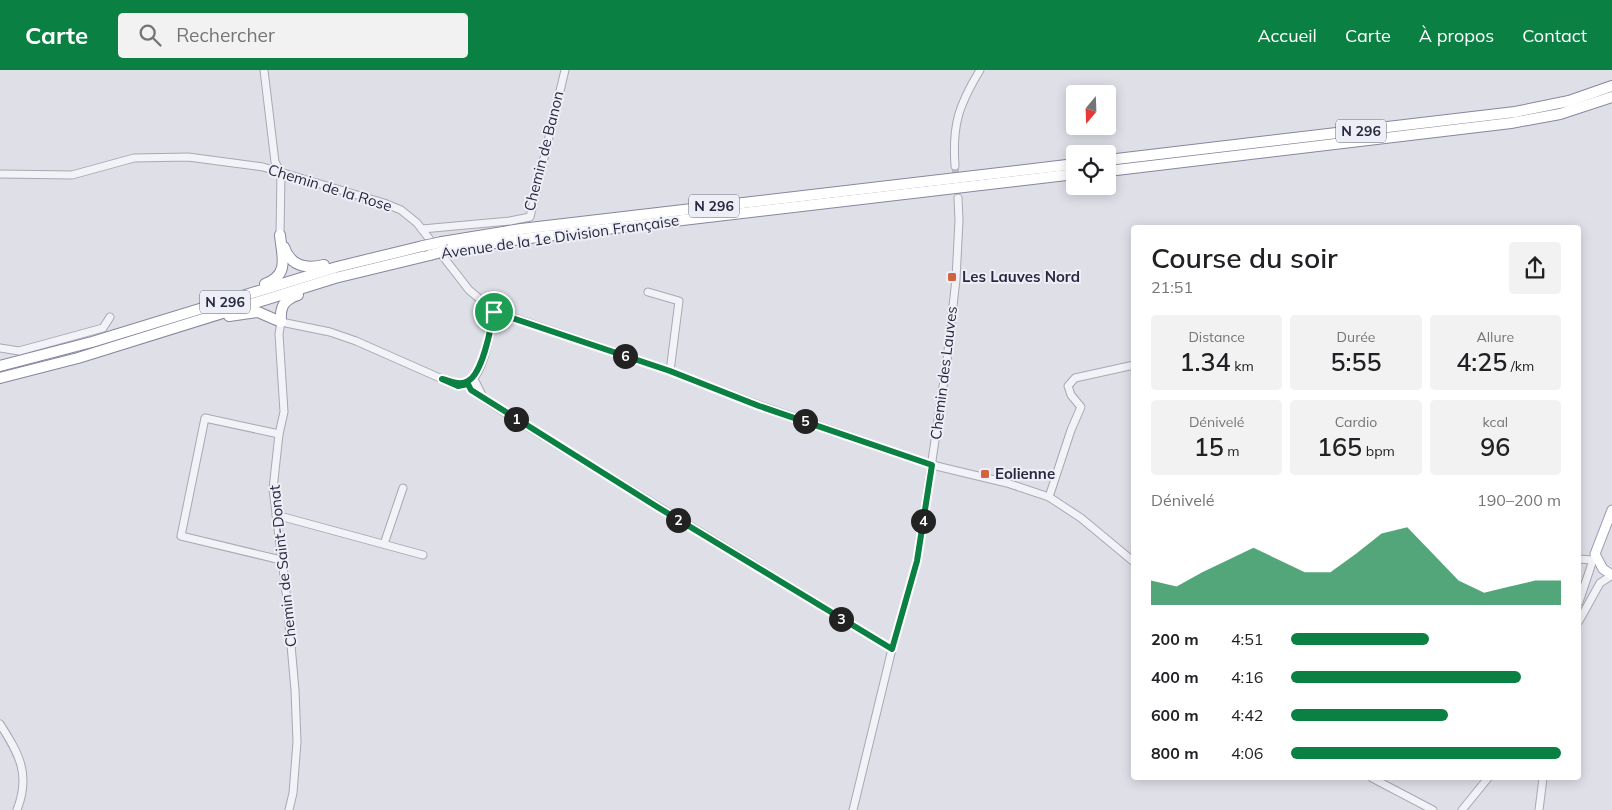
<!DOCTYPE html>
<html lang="fr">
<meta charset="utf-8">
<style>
body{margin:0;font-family:Mulish,sans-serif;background:#f2f2f2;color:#202124;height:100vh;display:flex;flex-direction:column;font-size:19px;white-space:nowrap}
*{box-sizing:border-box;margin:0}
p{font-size:16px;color:#757577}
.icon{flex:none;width:28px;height:28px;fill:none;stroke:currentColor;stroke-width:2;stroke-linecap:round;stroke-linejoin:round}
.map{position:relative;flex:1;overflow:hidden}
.side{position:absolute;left:1131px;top:155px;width:450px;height:555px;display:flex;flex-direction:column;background:#fff;border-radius:5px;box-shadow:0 2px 12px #0003}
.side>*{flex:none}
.needle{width:32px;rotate:199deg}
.buttons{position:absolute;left:1066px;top:15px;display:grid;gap:10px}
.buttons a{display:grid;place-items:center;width:50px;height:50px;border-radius:5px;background:#fff;box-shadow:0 2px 12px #0003;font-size:25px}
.pin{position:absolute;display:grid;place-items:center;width:42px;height:42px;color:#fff;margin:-21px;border:2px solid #fff;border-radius:50%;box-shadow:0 1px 5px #0007}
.km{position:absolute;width:25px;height:25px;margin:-12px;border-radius:50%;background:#222;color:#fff;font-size:14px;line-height:25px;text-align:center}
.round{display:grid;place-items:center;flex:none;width:52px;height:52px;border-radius:5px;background:#f2f2f2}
.headline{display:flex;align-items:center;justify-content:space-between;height:85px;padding:0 20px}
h1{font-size:28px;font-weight:600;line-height:38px}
.stats{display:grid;grid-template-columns:repeat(3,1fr);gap:8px;height:85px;padding:5px 20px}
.stats div{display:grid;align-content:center;border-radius:5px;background:#f2f2f2;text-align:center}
.stats b{font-size:25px;font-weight:600}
.stats small{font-size:14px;font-weight:400}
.stats p{font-size:14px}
.chart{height:140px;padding:10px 20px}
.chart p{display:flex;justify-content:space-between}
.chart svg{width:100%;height:90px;margin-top:5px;fill:#0b8043;opacity:.7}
ul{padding:0 20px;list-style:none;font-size:16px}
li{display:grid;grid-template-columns:80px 60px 1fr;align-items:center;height:38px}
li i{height:12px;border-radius:6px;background:#0b8043}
header{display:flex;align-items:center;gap:30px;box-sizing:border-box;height:70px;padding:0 25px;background:#0b8043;color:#fff}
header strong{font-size:24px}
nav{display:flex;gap:28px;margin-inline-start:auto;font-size:18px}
.search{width:350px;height:45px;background:#f2f2f2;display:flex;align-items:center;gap:12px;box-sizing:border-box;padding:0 18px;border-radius:5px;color:#757577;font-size:19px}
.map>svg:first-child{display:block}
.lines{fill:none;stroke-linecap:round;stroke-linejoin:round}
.minor-tunnel{stroke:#babac6;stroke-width:7;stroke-dasharray:7 3.5;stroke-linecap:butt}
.minor-casing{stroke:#a8a8b6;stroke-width:9}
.major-casing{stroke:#9e9eb4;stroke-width:11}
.highway-casing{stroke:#86869f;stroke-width:12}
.minor{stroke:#f2f2f7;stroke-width:7}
.major{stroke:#fff;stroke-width:9}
.highway{stroke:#fff;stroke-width:10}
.highway-bridge-casing{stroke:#86869f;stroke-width:12;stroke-linecap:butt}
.highway-bridge{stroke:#fff;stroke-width:10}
.route-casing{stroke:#fff;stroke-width:10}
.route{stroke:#0b8043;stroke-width:6}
.poi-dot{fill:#cf6442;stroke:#eeeff6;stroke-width:2}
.labels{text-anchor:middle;stroke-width:4;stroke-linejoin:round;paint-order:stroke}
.shield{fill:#eeeff6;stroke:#636477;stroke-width:1}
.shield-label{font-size:14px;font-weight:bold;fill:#282840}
.street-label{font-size:15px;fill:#282840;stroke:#eeeff6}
.poi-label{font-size:15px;font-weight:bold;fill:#282840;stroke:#eeeff6;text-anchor:start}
</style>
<header>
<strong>Carte</strong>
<div class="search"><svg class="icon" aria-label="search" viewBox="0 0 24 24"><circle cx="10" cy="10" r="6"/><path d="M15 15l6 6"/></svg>Rechercher</div>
<nav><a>Accueil</a><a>Carte</a><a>À propos</a><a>Contact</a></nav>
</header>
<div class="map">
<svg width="1612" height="740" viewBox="0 0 1612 740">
<rect width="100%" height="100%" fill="#dfdfe8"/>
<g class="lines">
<polyline class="minor-tunnel" points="955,96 958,128"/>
<defs>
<g id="minor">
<polyline points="264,0 275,92 281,103"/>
<path d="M955,96C952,54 959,35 980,0"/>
<polyline points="0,104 72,105 134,88 188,87 263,97 384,133 401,140 417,153 469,220 494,241 670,301 759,335 932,395 1007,413 1049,427 1081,448 1134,492"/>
<polyline points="422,159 510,151 530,147 565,0"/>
<polyline points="280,165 281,103"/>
<polyline points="648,222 679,231 670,301"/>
<polyline points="0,278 19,281 103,258 110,247"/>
<polyline points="473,307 482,325"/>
<polyline points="467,312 471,320 507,344 892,579"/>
<polyline points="279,364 205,348 181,466 281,490"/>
<polyline points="1049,427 1071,360 1081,337 1071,325 1068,316 1075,308 1134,295"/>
<polyline points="276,445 423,485"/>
<polyline points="384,474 403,418"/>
<polyline points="1579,489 1592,490"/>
<polyline points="1579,532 1595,484"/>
<polyline points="1579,551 1600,513 1611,506"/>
<path d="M0,654C19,684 31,704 17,740"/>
<polyline points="1372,708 1433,740"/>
<path d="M289,740L293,723L297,672L295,620L287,530L273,419L279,364L284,342L279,264L281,252L330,262L356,271L458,316C485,316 489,263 494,241"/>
<polyline points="853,740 892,579 917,491 947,290 956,209 959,150 958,128"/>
<polyline points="1462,740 1488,708"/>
<polyline points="1539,740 1543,708"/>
</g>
<polyline id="major" points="1612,440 1595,484 1603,499 1612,505"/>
<g id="highway">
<polyline points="1108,90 1515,42 1569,31 1612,16"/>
<polyline points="1108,101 1511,53 1560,44 1612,27"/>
<polyline points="442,172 521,159 1075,94"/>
<path d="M284,177C291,197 306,199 324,195"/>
<polyline points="449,180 521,169 1075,104"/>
<path d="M265,214C290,205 282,186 280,165"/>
<polyline points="229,246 258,242 281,252"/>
<path d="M281,252C280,237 283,230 298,225"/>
<polyline points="0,296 92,272 337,197 423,176"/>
<polyline points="0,308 78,288 335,208 430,185"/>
</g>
</defs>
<use href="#minor" class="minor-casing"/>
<use href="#major" class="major-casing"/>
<use href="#highway" class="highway-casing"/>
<use href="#minor" class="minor"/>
<use href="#major" class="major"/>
<use href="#highway" class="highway"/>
<defs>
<g id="highway-bridge">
<polyline points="423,176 442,172"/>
<polyline points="430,185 449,180"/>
</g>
</defs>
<use href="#highway-bridge" class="highway-bridge-casing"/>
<use href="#highway-bridge" class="highway-bridge"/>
</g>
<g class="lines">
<defs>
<path id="route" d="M494,242L670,301L759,336L932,395L917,491L892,579L659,438L471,320L468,314L458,316L442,309C450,311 460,316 468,311C483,303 491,257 494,242Z"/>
</defs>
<use href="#route" class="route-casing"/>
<use href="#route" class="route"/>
</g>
<g class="poi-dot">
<rect x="947" y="202" width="10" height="10" rx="2.5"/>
<rect x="980" y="399" width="10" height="10" rx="2.5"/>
</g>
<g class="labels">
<g class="shield">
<rect x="1336" y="49.5" width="50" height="23" rx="4"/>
<rect x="689" y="124.5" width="50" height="23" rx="4"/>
<rect x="200" y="220.5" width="50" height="23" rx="4"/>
</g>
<g class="shield-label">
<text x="1361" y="66">N 296</text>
<text x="714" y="141">N 296</text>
<text x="225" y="237">N 296</text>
</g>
<g class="street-label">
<text transform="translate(544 81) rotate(-76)" y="5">Chemin de Banon</text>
<text transform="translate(330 118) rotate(17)" y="5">Chemin de la Rose</text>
<text transform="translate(560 167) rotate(-8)" y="5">Avenue de la 1e Division Française</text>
<text transform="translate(944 303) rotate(-83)" y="5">Chemin des Lauves</text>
<text transform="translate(283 496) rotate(-96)" y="5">Chemin de Saint-Donat</text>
</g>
<g class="poi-label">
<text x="962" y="212">Les Lauves Nord</text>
<text x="995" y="409">Eolienne</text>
</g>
</g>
</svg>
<div class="buttons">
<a><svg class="needle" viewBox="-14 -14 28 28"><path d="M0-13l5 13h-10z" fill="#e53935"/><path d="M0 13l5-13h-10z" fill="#757577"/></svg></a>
<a><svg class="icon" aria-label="locate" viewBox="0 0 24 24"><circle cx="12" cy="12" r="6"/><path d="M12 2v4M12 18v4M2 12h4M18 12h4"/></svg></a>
</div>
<div class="pin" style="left:494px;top:242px;background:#1e9e55"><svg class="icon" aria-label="arrive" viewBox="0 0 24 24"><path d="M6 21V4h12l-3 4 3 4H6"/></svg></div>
<b class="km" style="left:516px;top:349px">1</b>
<b class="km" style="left:678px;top:450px">2</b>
<b class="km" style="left:841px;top:549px">3</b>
<b class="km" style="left:923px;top:451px">4</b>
<b class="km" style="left:805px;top:351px">5</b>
<b class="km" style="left:625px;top:286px">6</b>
<section class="side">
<div class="headline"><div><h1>Course du soir</h1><p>21:51</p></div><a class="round"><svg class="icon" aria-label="share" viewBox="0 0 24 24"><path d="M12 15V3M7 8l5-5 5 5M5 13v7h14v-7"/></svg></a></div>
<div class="stats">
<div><p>Distance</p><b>1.34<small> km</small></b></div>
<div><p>Durée</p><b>5:55</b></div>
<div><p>Allure</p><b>4:25<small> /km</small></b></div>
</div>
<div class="stats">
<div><p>Dénivelé</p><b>15<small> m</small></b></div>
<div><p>Cardio</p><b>165<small> bpm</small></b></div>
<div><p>kcal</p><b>96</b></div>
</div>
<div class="chart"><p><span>Dénivelé</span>190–200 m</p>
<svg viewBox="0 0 160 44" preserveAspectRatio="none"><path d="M0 44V32L10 35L20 28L30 22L40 16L50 22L60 28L70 28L80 19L90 9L100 6L110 19L120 32L130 38L140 35L150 32L160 32V44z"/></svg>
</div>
<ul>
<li><b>200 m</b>4:51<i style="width:51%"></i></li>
<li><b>400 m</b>4:16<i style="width:85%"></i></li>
<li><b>600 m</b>4:42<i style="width:58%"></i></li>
<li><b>800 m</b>4:06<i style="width:100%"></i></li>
</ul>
</section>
</div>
